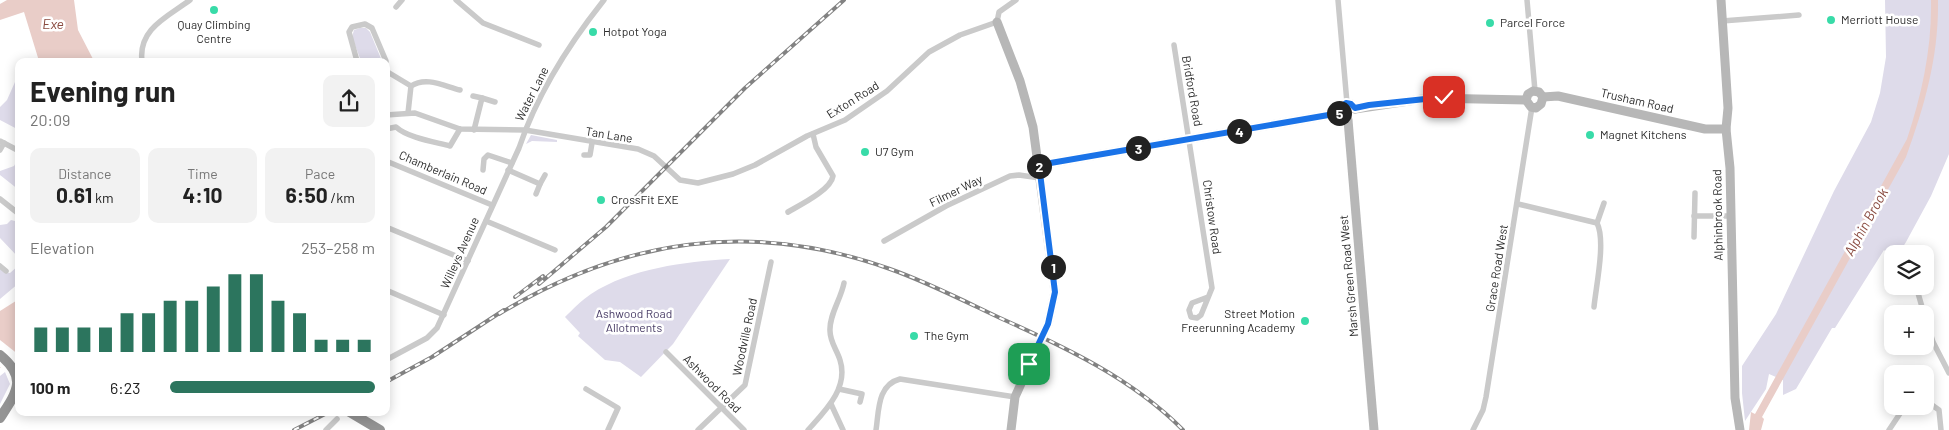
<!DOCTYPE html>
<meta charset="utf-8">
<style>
body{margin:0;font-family:Barlow,sans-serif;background:#f2f2f2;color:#222;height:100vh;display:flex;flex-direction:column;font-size:19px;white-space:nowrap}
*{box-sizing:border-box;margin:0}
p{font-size:16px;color:#767676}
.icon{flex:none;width:28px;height:28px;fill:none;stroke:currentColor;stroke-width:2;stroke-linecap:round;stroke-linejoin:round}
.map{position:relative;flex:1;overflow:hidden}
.drawer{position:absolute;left:15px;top:58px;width:375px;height:358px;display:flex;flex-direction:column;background:#fff;border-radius:10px;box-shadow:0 2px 12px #0003}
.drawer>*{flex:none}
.buttons{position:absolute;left:1884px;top:245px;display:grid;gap:10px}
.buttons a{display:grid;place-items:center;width:50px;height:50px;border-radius:10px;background:#fff;box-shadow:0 2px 12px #0003;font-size:25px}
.pin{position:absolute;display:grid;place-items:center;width:42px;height:42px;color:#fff;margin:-21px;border-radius:10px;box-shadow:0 2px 8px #0006}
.km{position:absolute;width:25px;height:25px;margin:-12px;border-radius:50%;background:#222;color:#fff;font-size:14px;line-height:25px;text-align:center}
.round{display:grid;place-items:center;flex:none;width:52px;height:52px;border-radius:10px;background:#f2f2f2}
.headline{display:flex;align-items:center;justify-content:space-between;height:85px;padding:0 15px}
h1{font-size:28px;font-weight:700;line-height:38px}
.metrics{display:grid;grid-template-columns:repeat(3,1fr);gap:8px;height:85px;padding:5px 15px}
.metrics div{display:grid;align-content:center;border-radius:10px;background:#f2f2f2;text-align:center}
.metrics b{font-size:21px;font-weight:700}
.metrics small{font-size:14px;font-weight:400}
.metrics p{font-size:14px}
.chart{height:140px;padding:10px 15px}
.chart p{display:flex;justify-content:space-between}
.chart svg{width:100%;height:90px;margin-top:5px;stroke:#2c755e;stroke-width:6}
ul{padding:0 15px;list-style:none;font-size:16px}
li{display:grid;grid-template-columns:80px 60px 1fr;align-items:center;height:38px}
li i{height:12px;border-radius:6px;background:#2c755e}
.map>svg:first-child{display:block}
.green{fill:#dedbea}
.water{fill:#e9cdc8}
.pier{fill:#fff}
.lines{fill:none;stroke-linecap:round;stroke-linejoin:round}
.street{stroke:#cacaca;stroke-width:5.5}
.secondary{stroke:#b7b7b7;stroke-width:9}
.highway{stroke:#949494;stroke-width:10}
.rail-casing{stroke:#828282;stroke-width:4}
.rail{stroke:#fff;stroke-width:2;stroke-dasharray:5.5;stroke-linecap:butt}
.route-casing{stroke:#fff;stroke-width:10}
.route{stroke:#1a73e8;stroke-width:6}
.poi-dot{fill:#38dba8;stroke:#fff;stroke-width:2}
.labels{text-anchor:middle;stroke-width:5;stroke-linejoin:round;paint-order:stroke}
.poi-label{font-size:12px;fill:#2d2d2d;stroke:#fff;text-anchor:start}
.street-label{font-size:12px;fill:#2d2d2d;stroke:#fff}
.park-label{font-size:12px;fill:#493d66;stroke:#fff}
.water-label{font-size:14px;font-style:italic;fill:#8a4b40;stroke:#fff}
</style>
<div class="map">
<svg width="1949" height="430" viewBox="0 0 1949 430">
<rect width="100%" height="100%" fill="#fff"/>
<g class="green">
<polygon points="1885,0 1949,0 1949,154 1931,196 1906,242 1901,250 1891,257 1884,250 1835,328 1832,328 1796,389 1783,395 1783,380 1769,374 1766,389 1745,421 1742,393 1742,366 1776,314 1834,191 1871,122 1880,93 1886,57"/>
<polygon points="360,28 366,28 370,32 382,61 361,61 352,37 354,30"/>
<polygon points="15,82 19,82 19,130 0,120 0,107 7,100"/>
<polygon points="531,135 557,140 557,142 532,141 526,144"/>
<polygon points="19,157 19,190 0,175 0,171 14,166"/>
<polygon points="11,220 19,222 19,258 0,238 0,225 7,224"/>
<path d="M730,259L673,344L641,377L620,362L605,360L578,336L580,333L565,317C573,309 582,300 591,294C631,268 684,262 730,259Z"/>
<polygon points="19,265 19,283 0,299 0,268 4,272 10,273"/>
<polygon points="5,372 10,384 0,404 0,376"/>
</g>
<g class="water">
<polygon points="7,0 74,0 78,30 94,61 39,61 24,12 0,20 0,4"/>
<path d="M1931,0H1938C1939,55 1925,105 1906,157L1762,417L1764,419L1761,430H1749L1751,412L1755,414L1907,139C1922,94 1932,48 1931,0Z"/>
<polygon points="19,299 19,354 0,368 0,311"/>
</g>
<polygon class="pier" points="0,340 19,355 3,369 0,367"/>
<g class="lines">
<g class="street">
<polyline points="456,0 483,23 539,45"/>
<polyline points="1338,0 1347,103"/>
<polyline points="1527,0 1535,91"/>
<polyline points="396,7 402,0"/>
<polyline points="1722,21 1799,15"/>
<polyline points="1174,45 1212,288 1201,315 1197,318 1191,317 1189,310 1192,303 1208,297"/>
<path d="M142,61C138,29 167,17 190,0"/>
<polyline points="357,61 349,32 352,27 365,24 372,28 386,61"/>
<polyline points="386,71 411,86"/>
<polyline points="473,96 482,98 474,130"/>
<polyline points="482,98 495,102"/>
<path d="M408,113L411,86C426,76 444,86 460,90"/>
<polyline points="386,115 415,113 460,129 525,130 638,149 654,156 680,180 698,183 733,174 755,165 807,136 845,120 887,91 929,52 960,35 997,22 999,12 1016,0"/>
<path d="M386,129L396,127C408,138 435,142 450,146L460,129"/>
<polyline points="0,141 19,151"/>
<polyline points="0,150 4,143"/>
<polyline points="584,155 590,155 592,143"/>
<polyline points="386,161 492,205"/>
<polyline points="483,170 484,159 488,155 512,163"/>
<polyline points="508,170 540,184 536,194"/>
<polyline points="540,184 545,175"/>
<polyline points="0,199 19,214"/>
<path d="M1518,204L1597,223C1606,241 1596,286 1594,307"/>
<path d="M788,212C800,205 831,190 833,176L816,147L813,134"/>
<polyline points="1694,216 1730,216"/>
<polyline points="486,221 555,250"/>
<polyline points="1597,223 1604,203"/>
<polyline points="386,227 468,261"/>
<polyline points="1694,237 1695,193"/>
<polyline points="884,241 946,206 1010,176 1019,175 1040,178"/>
<polyline points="0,266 6,271"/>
<polyline points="1916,286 1924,314"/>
<polyline points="386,290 444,315"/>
<polyline points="1925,316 1933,342 1949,373"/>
<polyline points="666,352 744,430"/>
<path d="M386,360L427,338L437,328L519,148C537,94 569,44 604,0"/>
<polyline points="586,389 618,408 608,430"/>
<polyline points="839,389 862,394 860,402"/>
<polyline points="1925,400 1939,410 1941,430"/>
<polyline points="831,404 843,430"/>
<polyline points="326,430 337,419"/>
<polyline points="698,430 745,385 771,262"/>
<path d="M808,430C825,411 849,388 840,360C837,350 830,342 830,331C829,315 841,299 844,283"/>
<path d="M876,430C879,411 877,385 900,379L1015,397"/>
<polyline points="1473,430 1483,410 1486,397 1532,107"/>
<polyline points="1889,430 1905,406"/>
</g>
<g class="secondary">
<polyline points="1721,0 1728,108 1726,129 1730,168 1735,398 1740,430"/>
<polyline points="997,22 1020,81 1033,127 1055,292 1048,324 1015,397 1011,430"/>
<polyline points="1543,97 1558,96 1705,129 1726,129"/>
<polyline points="1526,100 1531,107 1536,108 1541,104 1543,97"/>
<polyline points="1526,100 1528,94 1533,91 1539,92 1543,97"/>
<polyline points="1355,109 1429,98 1526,100"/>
<polyline points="1340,113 1341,107 1346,103 1351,104 1355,109"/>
<polyline points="1348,120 1374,430"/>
<polyline points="1039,165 1340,113"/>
</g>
<g class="highway">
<path d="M0,355C28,378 17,392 0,418"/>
<polyline points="348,411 380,430"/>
</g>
<defs>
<g id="rail">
<polyline points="539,284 606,227 745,88 844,0"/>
<polyline points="515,297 543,276"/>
<path d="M499,314C623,239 751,219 890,269C927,282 964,301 1000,318C1065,347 1133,379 1183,430"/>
<polyline points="386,382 432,357 504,310"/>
<polyline points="294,430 331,411"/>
</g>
</defs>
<use href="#rail" class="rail-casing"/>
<use href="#rail" class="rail"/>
</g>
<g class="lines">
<defs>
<polyline id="route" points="1029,364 1048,324 1055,292 1039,165 1340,113 1341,107 1346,103 1351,104 1355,108 1369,105 1444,97"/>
</defs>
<use href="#route" class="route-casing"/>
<use href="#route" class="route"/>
</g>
<g class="poi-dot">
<circle cx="214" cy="10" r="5"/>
<circle cx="1831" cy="20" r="5"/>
<circle cx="1490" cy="23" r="5"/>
<circle cx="593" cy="32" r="5"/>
<circle cx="1590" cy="135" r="5"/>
<circle cx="865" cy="152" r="5"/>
<circle cx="601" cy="200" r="5"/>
<circle cx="1305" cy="321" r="5"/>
<circle cx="914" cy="336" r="5"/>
</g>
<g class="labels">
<g class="poi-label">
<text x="1841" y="24">Merriott House</text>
<text x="1500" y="27">Parcel Force</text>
<text x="214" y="29" text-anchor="middle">Quay Climbing<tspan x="214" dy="14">Centre</tspan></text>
<text x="603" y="36">Hotpot Yoga</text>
<text x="1600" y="139">Magnet Kitchens</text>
<text x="875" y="156">U7 Gym</text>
<text x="611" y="204">CrossFit EXE</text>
<text x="1295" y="318" text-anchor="end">Street Motion<tspan x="1295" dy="14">Freerunning Academy</tspan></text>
<text x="924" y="340">The Gym</text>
</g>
<g class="street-label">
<text transform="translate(1192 91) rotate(80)" y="4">Bridford Road</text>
<text transform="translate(532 94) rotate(-63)" y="4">Water Lane</text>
<text transform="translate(853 100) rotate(-32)" y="4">Exton Road</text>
<text transform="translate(1637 101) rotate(13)" y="4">Trusham Road</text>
<text transform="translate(609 135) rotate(9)" y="4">Tan Lane</text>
<text transform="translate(443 173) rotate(23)" y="4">Chamberlain Road</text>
<text transform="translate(956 191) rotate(-26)" y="4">Filmer Way</text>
<text transform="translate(1718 215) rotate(-91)" y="4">Alphinbrook Road</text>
<text transform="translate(1212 217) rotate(82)" y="4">Christow Road</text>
<text transform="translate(460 253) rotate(-66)" y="4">Willeys Avenue</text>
<text transform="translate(1497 268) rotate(-81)" y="4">Grace Road West</text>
<text transform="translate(1349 276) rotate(-95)" y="4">Marsh Green Road West</text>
<text transform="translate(745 337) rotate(-78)" y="4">Woodville Road</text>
<text transform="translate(712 384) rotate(45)" y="4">Ashwood Road</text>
</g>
<g class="park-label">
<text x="634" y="318">Ashwood Road<tspan x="634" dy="14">Allotments</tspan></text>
</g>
<g class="water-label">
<text x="53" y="29">Exe</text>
<text transform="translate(1866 222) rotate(-61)" y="5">Alphin Brook</text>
</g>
</g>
</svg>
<div class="buttons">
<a><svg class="icon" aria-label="layers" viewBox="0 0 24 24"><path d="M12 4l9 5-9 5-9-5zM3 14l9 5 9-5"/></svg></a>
<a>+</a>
<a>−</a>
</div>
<div class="pin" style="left:1029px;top:364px;background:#1e9e55"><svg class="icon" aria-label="arrive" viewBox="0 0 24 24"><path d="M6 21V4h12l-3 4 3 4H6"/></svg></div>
<div class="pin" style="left:1444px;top:97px;background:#d93025"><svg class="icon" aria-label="check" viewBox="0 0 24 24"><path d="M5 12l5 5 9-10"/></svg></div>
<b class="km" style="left:1053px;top:267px">1</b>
<b class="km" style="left:1039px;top:166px">2</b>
<b class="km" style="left:1138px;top:148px">3</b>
<b class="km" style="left:1239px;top:131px">4</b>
<b class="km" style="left:1339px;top:113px">5</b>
<section class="drawer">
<div class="headline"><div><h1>Evening run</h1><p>20:09</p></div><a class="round"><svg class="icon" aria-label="share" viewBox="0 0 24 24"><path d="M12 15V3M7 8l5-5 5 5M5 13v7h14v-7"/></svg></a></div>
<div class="metrics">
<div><p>Distance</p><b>0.61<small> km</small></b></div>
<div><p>Time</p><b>4:10</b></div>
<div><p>Pace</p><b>6:50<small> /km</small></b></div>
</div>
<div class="chart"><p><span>Elevation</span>253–258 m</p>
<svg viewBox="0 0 160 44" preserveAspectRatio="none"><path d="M5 44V32M15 44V32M25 44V32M35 44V32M45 44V25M55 44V25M65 44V19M75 44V19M85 44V12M95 44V6M105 44V6M115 44V19M125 44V25M135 44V38M145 44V38M155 44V38"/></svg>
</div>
<ul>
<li><b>100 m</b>6:23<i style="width:100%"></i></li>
</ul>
</section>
</div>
